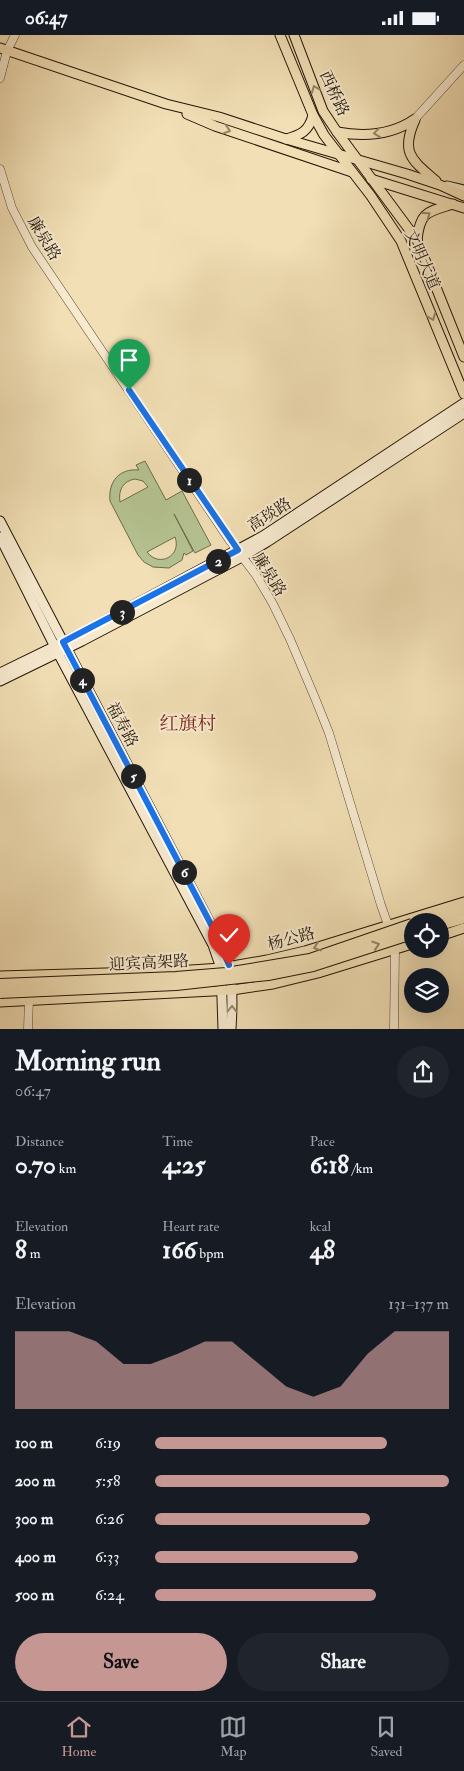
<!DOCTYPE html>
<meta charset="utf-8">
<style>
body{margin:0;font-family:"IM FELL Double Pica","Noto Serif SC",serif;background:#20242c;color:#f1f3f6;height:100vh;display:flex;flex-direction:column;font-size:19px;white-space:nowrap}
*{box-sizing:border-box;margin:0}
p{font-size:16px;color:#9ea1a6}
.icon{flex:none;width:28px;height:28px;fill:none;stroke:currentColor;stroke-width:2;stroke-linecap:round;stroke-linejoin:round}
.map{position:relative;height:994px;overflow:hidden}
.drawer{display:flex;flex-direction:column;background:#171b24;flex:1}
.drawer>*{flex:none}
.controls{position:absolute;left:404px;top:878px;display:grid;gap:10px}
.controls a{display:grid;place-items:center;width:45px;height:45px;border-radius:50%;background:#171b24;box-shadow:0 5px 20px #0002;font-size:25px}
.pin{position:absolute;display:grid;place-items:center;width:42px;height:42px;color:#fff;margin:-51px -21px;border-radius:50% 50% 50% 0;rotate:-45deg;box-shadow:0 0 5px #0007}
.pin .icon{rotate:45deg}
.km{position:absolute;width:25px;height:25px;margin:-12px;border-radius:50%;background:#222;color:#fff;font-size:14px;line-height:25px;text-align:center}
.round{display:grid;place-items:center;flex:none;width:52px;height:52px;border-radius:26px;background:#20242c}
.head{display:flex;align-items:center;justify-content:space-between;height:85px;padding:0 15px}
h1{font-size:28px;font-weight:700;line-height:38px}
.stats{display:grid;grid-template-columns:repeat(3,1fr);gap:8px;height:85px;padding:5px 15px}
.stats div{display:grid;align-content:center}
.stats b{font-size:25px;font-weight:700}
.stats small{font-size:14px;font-weight:400}
.stats p{font-size:14px}
.chart{height:140px;padding:10px 15px}
.chart p{display:flex;justify-content:space-between}
.chart svg{width:100%;height:90px;margin-top:5px;fill:#c59692;opacity:.7}
.action{display:flex;gap:10px;margin-top:auto;padding:10px 15px}
.action a{flex:1;height:58px;border-radius:30px;background:#c59692;color:#111;font-size:20px;font-weight:700;line-height:58px;text-align:center}
.action a+a{background:#20242c;color:#f1f3f6}
ul{padding:0 15px;list-style:none;font-size:16px}
li{display:grid;grid-template-columns:80px 60px 1fr;align-items:center;height:38px}
li i{height:12px;border-radius:6px;background:#c59692}
.status{display:flex;justify-content:space-between;align-items:center;height:35px;padding:0 25px;background:#171b24;direction:ltr}
.status svg{height:14px;fill:currentColor}
.tab-bar{display:flex;justify-content:space-around;align-items:center;height:70px;border-top:1px solid #363941;background:#171b24;font-size:14px;color:#9ea1a6}
.tab-bar a{display:grid;justify-items:center;gap:2px}
.tab-bar .active{color:#c59692}
.map>svg:first-child{display:block}
.green{fill:#b5c392;stroke:#6c6c4c;fill-rule:evenodd}
.lines{fill:none;stroke-linecap:round;stroke-linejoin:round}
.tertiary-casing{stroke:#574832;stroke-width:9}
.secondary-casing{stroke:#231507;stroke-width:11}
.primary-casing{stroke:#231507;stroke-width:11}
.trunk-casing{stroke:#231507;stroke-width:12}
.tertiary{stroke:#f7eacf;stroke-width:8}
.secondary{stroke:#f7eacf;stroke-width:9}
.primary{stroke:#f2dfb5;stroke-width:9}
.trunk{stroke:#f2dfb5;stroke-width:10}
.trunk-bridge-casing{stroke:#231507;stroke-width:12;stroke-linecap:butt}
.trunk-bridge{stroke:#f2dfb5;stroke-width:10}
.oneway{stroke:#958467}
.oneway2{stroke:#988a75}
.route-casing{stroke:#fff;stroke-width:10}
.route{stroke:#1a73e8;stroke-width:6}
.labels{text-anchor:middle;stroke-width:4;stroke-linejoin:round;paint-order:stroke}
.street-label{font-size:16px;fill:#231507;stroke:#f7eacf}
.quarter-label{font-size:19px;fill:#7a1f14;stroke:#f7eacf}
</style>
<div class="status"><b>06:47</b><svg viewBox="0 0 49 12"><path d="M0 12V9h3v3zM5 12V6h3v6zM10 12V3h3v9zM15 12V0h3v12zM26 1h20v11H26zM47 4h2v5h-2z"/></svg></div>
<div class="map">
<svg width="464" height="994" viewBox="0 0 464 994">
<rect width="100%" height="100%" fill="#f2dfb5"/>
<filter id="stains"><feTurbulence type="fractalNoise" baseFrequency=".004" numOctaves="4"/><feColorMatrix values="0 0 0 0 .2 0 0 0 0 .09 0 0 0 0 .02 0 0 0 .5 -.17"/></filter>
<radialGradient id="worn" r=".72"><stop offset=".6" stop-color="#630" stop-opacity="0"/><stop offset="1" stop-color="#630" stop-opacity=".3"/></radialGradient>
<path class="green" d="M145,426L166,465L182,456L211,510L195,518L174,479L193,516L186,520L184,518L182,525L169,533L153,532L144,527L138,520L110,466C108,447 119,433 139,435L136,430ZM135,444L143,446L148,452L120,467C118,455 123,446 135,444ZM175,502C182,521 159,533 147,517Z"/>
<g class="lines">
<defs>
<g id="tertiary">
<polyline points="0,43 7,16 15,0"/>
<polyline points="415,84 464,30"/>
<polyline points="0,134 12,173 32,212 228,503 256,540 273,569 290,604 315,663 329,698 381,870 388,890"/>
<polyline points="28,994 29,964"/>
<polyline points="394,994 395,914"/>
</g>
<g id="secondary">
<polyline points="447,151 464,155"/>
<path d="M0,486L222,911C233,941 233,962 231,994"/>
<polyline points="0,502 58,618 213,910 221,933 223,994"/>
<polyline points="0,638 78,600 263,501 464,368"/>
<polyline points="0,646 82,606 242,522 267,507 464,378"/>
</g>
<g id="primary">
<polyline points="280,0 313,80 324,100 371,161 401,206 464,359"/>
<polyline points="294,0 323,76 337,97 417,205 464,322"/>
<polyline points="0,13 166,69 219,82 286,104 407,139 440,150 464,161"/>
<polyline points="187,79 215,91 352,137"/>
<path d="M415,85C400,118 412,125 436,146"/>
<path d="M337,97C364,102 392,100 415,84"/>
<path d="M286,104C301,100 309,96 313,80"/>
<polyline points="371,144 464,173"/>
<path d="M417,205C420,176 428,177 453,169"/>
<polyline points="440,901 464,893"/>
<polyline points="0,941 176,936 221,933 267,925 305,916 464,867"/>
<polyline points="0,967 232,955 273,949 318,938 412,909"/>
</g>
<g id="trunk">
<polyline points="422,886 464,873"/>
<polyline points="440,890 464,883"/>
</g>
</defs>
<use href="#tertiary" class="tertiary-casing"/>
<use href="#secondary" class="secondary-casing"/>
<use href="#primary" class="primary-casing"/>
<use href="#trunk" class="trunk-casing"/>
<use href="#tertiary" class="tertiary"/>
<use href="#secondary" class="secondary"/>
<use href="#primary" class="primary"/>
<use href="#trunk" class="trunk"/>
<defs>
<g id="trunk-bridge">
<polyline points="0,949 176,942 226,938 310,924 412,889"/>
<polyline points="0,958 176,950 268,940 313,931 412,899"/>
</g>
</defs>
<use href="#trunk-bridge" class="trunk-bridge-casing"/>
<use href="#trunk-bridge" class="trunk-bridge"/>
</g>
<defs><path id="oneway-chevron" d="M-2-3.5L2.5 0L-2 3.5" fill="none" stroke-width="1.6" stroke-linecap="round" stroke-linejoin="round" transform="scale(1.25)"/></defs>
<g class="oneway">
<use href="#oneway-chevron" transform="translate(315 54) rotate(-112)"/>
<use href="#oneway-chevron" transform="translate(227 95) rotate(18)"/>
<use href="#oneway-chevron" transform="translate(377 98) rotate(173)"/>
<use href="#oneway-chevron" transform="translate(427 180) rotate(-36)"/>
<use href="#oneway-chevron" transform="translate(432 282) rotate(68)"/>
<use href="#oneway-chevron" transform="translate(376 910) rotate(-18)"/>
<use href="#oneway-chevron" transform="translate(317 912) rotate(162)"/>
</g>
<use class="oneway2" href="#oneway-chevron" transform="translate(232 974) rotate(-89)"/>
<g class="lines">
<defs>
<polyline id="route" points="129,355 238,515 63,607 215,897 229,930"/>
</defs>
<use href="#route" class="route-casing"/>
<use href="#route" class="route"/>
</g>
<g class="labels">
<g class="street-label">
<text transform="translate(335 58) rotate(65)" y="6">西桥路</text>
<text transform="translate(45 203) rotate(59)" y="6">廉泉路</text>
<text transform="translate(423 224) rotate(66)" y="6">文明大道</text>
<text transform="translate(269 479) rotate(-33)" y="6">高琰路</text>
<text transform="translate(270 539) rotate(58)" y="6">廉泉路</text>
<text transform="translate(123 689) rotate(62)" y="6">福寿路</text>
<text transform="translate(291 903) rotate(-15)" y="6">杨公路</text>
<text transform="translate(149 927) rotate(-3)" y="6">迎宾高架路</text>
</g>
<g class="quarter-label">
<text x="188" y="695">红旗村</text>
</g>
</g>
<rect width="100%" height="100%" filter="url(#stains)"/>
<rect width="100%" height="100%" fill="url(#worn)"/>
</svg>
<div class="controls">
<a><svg class="icon" aria-label="locate" viewBox="0 0 24 24"><circle cx="12" cy="12" r="6"/><path d="M12 2v4M12 18v4M2 12h4M18 12h4"/></svg></a>
<a><svg class="icon" aria-label="layers" viewBox="0 0 24 24"><path d="M12 4l9 5-9 5-9-5zM3 14l9 5 9-5"/></svg></a>
</div>
<div class="pin" style="left:129px;top:355px;background:#1e9e55"><svg class="icon" aria-label="arrive" viewBox="0 0 24 24"><path d="M6 21V4h12l-3 4 3 4H6"/></svg></div>
<div class="pin" style="left:229px;top:930px;background:#d93025"><svg class="icon" aria-label="check" viewBox="0 0 24 24"><path d="M5 12l5 5 9-10"/></svg></div>
<b class="km" style="left:189px;top:445px">1</b>
<b class="km" style="left:218px;top:526px">2</b>
<b class="km" style="left:122px;top:577px">3</b>
<b class="km" style="left:82px;top:645px">4</b>
<b class="km" style="left:133px;top:741px">5</b>
<b class="km" style="left:184px;top:837px">6</b>
</div>
<section class="drawer">
<div class="head"><div><h1>Morning run</h1><p>06:47</p></div><a class="round"><svg class="icon" aria-label="share" viewBox="0 0 24 24"><path d="M12 15V3M7 8l5-5 5 5M5 13v7h14v-7"/></svg></a></div>
<div class="stats">
<div><p>Distance</p><b>0.70<small> km</small></b></div>
<div><p>Time</p><b>4:25</b></div>
<div><p>Pace</p><b>6:18<small> /km</small></b></div>
</div>
<div class="stats">
<div><p>Elevation</p><b>8<small> m</small></b></div>
<div><p>Heart rate</p><b>166<small> bpm</small></b></div>
<div><p>kcal</p><b>48</b></div>
</div>
<div class="chart"><p><span>Elevation</span>131–137 m</p>
<svg viewBox="0 0 160 44" preserveAspectRatio="none"><path d="M0 44V6L10 6L20 6L30 11L40 22L50 22L60 17L70 11L80 11L90 22L100 33L110 38L120 33L130 17L140 6L150 6L160 6V44z"/></svg>
</div>
<ul>
<li><b>100 m</b>6:19<i style="width:79%"></i></li>
<li><b>200 m</b>5:58<i style="width:100%"></i></li>
<li><b>300 m</b>6:26<i style="width:73%"></i></li>
<li><b>400 m</b>6:33<i style="width:69%"></i></li>
<li><b>500 m</b>6:24<i style="width:75%"></i></li>
</ul>
<div class="action"><a>Save</a><a>Share</a></div>
</section>
<nav class="tab-bar">
<a class="active"><svg class="icon" aria-label="home" viewBox="0 0 24 24"><path d="M3 11l9-7 9 7M6 9v11h12V9"/></svg>Home</a>
<a><svg class="icon" aria-label="map" viewBox="0 0 24 24"><path d="M3 6l6-2 6 2 6-2v14l-6 2-6-2-6 2zM9 4v14M15 6v14"/></svg>Map</a>
<a><svg class="icon" aria-label="saved" viewBox="0 0 24 24"><path d="M7 4h10v16l-5-4-5 4z"/></svg>Saved</a>
</nav>
